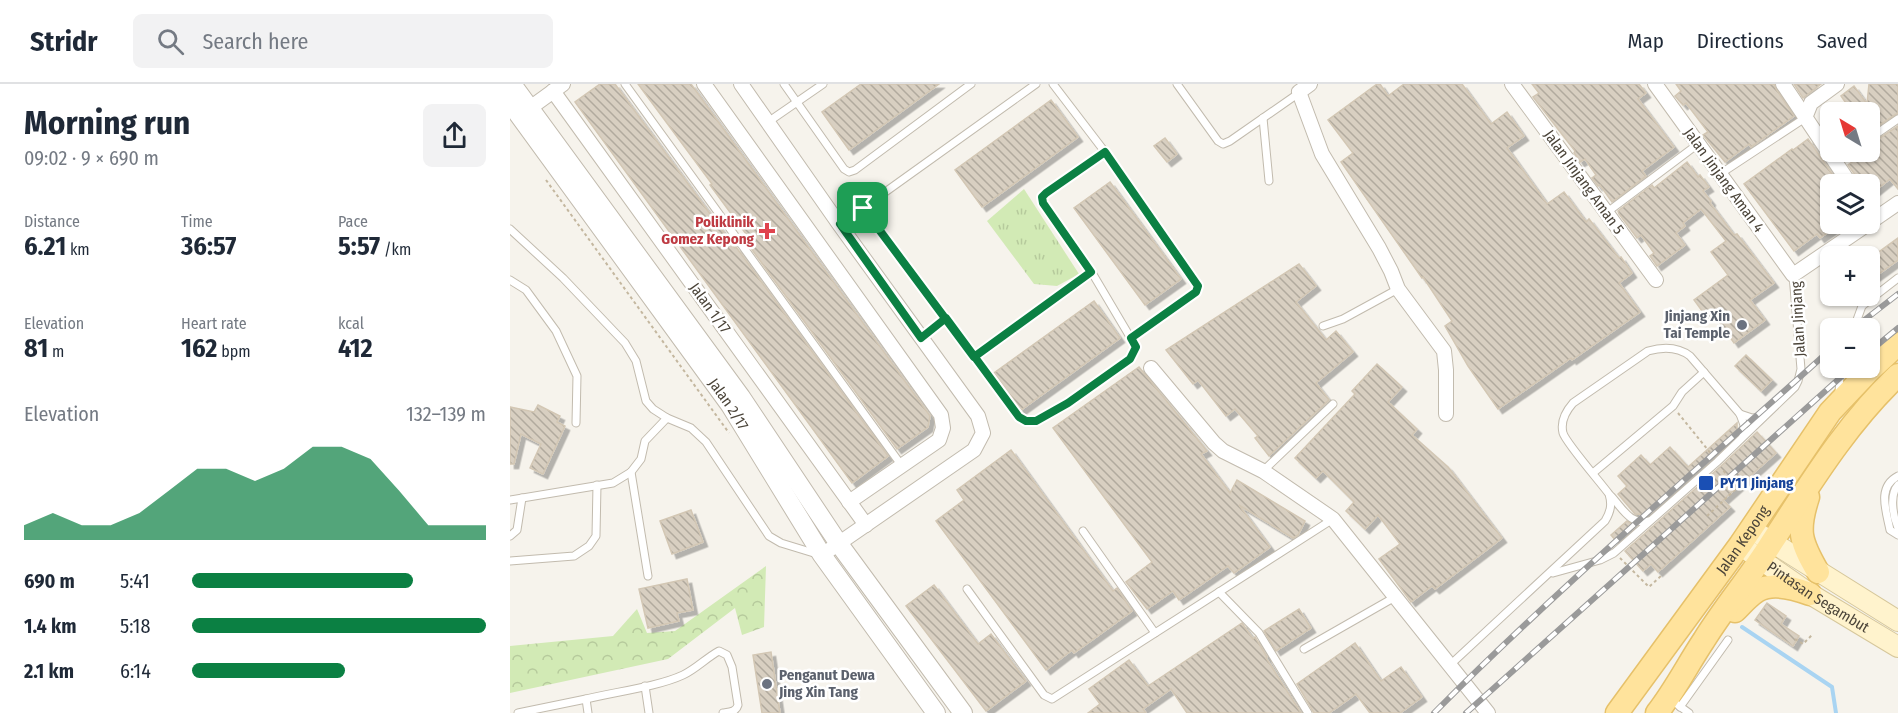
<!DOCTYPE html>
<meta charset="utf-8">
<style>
body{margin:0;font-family:"Fira Sans Condensed",sans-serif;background:#f2f2f3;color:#1f2937;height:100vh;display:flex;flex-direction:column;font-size:22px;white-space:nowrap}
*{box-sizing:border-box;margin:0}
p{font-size:20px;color:#747a83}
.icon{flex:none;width:33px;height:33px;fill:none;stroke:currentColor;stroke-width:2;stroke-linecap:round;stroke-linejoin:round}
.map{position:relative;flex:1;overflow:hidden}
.details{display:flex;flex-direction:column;background:#fff;width:510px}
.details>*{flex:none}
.needle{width:39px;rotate:322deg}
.tools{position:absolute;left:1310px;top:18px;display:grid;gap:12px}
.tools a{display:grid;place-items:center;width:60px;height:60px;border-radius:9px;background:#fff;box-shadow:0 2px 4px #0004;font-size:30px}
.pin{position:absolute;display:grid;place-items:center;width:51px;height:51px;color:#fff;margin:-26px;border-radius:12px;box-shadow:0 3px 9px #0006}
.round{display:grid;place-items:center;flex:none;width:63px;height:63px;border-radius:9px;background:#f2f2f3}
.summary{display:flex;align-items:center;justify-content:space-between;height:102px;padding:0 24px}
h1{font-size:33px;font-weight:700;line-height:45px}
.metrics{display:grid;grid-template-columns:repeat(3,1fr);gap:9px;height:102px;padding:6px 24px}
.metrics div{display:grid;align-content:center}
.metrics b{font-size:26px;font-weight:700}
.metrics small{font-size:16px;font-weight:400}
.metrics p{font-size:16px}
.chart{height:168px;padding:12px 24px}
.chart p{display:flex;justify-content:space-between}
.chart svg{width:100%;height:108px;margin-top:6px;fill:#0b8043;opacity:.7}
ul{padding:0 24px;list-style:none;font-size:20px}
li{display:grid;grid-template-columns:96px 72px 1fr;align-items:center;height:45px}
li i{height:15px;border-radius:8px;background:#0b8043}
header{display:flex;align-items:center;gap:36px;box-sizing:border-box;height:84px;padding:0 30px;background:#fff;border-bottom:2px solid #e0e1e3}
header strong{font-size:28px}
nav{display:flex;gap:33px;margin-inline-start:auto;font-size:21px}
.search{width:420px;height:54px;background:#f2f2f3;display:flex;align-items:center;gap:15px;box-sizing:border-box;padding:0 21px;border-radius:9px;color:#747a83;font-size:22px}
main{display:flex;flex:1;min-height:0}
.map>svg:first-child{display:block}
.grass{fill:url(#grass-tufts)}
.forest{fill:url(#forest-crowns)}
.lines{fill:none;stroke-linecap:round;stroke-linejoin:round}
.stream{stroke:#a9d4f2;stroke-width:4}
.building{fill:url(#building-back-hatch);stroke:#d3c7b4;stroke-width:1.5;filter:url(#shadow)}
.service-casing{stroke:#c2bbae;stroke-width:9}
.minor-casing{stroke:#c2bbae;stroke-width:16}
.tertiary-casing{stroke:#c2bbae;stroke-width:20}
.secondary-casing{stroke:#d6c79b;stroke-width:22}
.primary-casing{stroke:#e6c16a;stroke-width:25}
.path{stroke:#c4b79f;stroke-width:2;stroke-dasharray:3 3;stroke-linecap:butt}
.service{stroke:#fff;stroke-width:7}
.minor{stroke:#fff;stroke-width:14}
.tertiary{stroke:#fff;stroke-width:18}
.secondary{stroke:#fff3cd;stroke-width:20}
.primary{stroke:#ffe39c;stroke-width:22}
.rail-casing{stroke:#9a9a9a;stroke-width:6}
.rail{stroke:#fff;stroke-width:4;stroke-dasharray:11;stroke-linecap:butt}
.route-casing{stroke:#fff;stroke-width:12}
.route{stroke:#0b8043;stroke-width:8}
.health-dot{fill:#e0444e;stroke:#fff;stroke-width:2}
.worship-dot{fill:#6b7280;stroke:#fff;stroke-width:2}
.transit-dot{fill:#1a4fb4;stroke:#fff;stroke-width:2}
.labels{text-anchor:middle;stroke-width:5;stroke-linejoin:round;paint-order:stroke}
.street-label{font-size:15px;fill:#4b4439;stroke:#fff}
.health-label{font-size:15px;font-weight:bold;fill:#be3a42;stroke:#fff;text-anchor:end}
.worship-label{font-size:15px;font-weight:bold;fill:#5b616d;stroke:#fff;text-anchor:end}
.transit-label{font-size:15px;font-weight:bold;fill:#164399;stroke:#fff;text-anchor:start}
</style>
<header>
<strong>Stridr</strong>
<div class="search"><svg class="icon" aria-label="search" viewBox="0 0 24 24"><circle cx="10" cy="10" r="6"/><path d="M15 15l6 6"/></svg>Search here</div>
<nav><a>Map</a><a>Directions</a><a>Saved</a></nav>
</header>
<main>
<section class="details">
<div class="summary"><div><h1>Morning run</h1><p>09:02 · 9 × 690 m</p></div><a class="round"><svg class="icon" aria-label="share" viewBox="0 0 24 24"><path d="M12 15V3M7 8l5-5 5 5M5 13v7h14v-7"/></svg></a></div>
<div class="metrics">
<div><p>Distance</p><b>6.21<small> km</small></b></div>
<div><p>Time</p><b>36:57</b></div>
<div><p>Pace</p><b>5:57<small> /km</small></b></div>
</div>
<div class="metrics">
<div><p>Elevation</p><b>81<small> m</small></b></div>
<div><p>Heart rate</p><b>162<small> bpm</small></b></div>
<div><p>kcal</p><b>412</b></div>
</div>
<div class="chart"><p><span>Elevation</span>132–139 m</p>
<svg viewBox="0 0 160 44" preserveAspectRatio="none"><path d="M0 44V38L10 33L20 38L30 38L40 33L50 24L60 15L70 15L80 20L90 15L100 6L110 6L120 11L130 24L140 38L150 38L160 38V44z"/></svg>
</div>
<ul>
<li><b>690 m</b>5:41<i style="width:75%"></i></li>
<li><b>1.4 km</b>5:18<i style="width:100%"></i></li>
<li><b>2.1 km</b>6:14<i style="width:52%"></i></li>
</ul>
</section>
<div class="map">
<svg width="1388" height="629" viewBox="0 0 1388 629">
<defs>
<pattern id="grass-tufts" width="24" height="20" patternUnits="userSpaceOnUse" patternTransform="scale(1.5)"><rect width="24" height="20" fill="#d2eab5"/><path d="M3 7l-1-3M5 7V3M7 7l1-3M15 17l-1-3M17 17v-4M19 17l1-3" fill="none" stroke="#b6ca9c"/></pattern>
<pattern id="forest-crowns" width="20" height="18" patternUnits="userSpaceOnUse" patternTransform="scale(1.5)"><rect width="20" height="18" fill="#d2eab5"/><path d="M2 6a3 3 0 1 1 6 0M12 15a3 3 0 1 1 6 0" fill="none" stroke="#b6ca9c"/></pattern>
<pattern id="building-back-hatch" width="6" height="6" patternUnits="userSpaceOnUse" patternTransform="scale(1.5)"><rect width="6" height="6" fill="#d8cfc1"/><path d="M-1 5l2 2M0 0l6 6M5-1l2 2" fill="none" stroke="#b1aa9e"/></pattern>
<filter id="shadow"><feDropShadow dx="4.5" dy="4.5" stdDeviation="0" flood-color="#0004"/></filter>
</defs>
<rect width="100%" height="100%" fill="#f6f3ec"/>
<polygon class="grass" points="514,105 569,190 547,202 524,200 477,137"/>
<polygon class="forest" points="256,482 254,543 232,551 225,524 158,575 0,609 0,562 103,552 127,525 137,549 165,547"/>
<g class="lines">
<polyline class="stream" points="1232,543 1322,603 1326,629"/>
</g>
<g class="building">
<polygon points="90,0 105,0 225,164 226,163 378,372 342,399 65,18"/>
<polygon points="128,0 181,0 420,332 418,343 387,365 235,156 239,154 200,101 202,100"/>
<polygon points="351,0 429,0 339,66 312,28"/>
<polygon points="867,0 870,0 878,12 894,0 952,0 981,40 997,28 1014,52 997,64 1037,120 1054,108 1076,138 1079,135 1109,174 1111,173 1122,189 1109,199 1130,228 1062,276 1061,274 988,325 958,282 935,242 942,237 913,193 912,194 831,78 843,69 818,36"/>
<polygon points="1022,0 1129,0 1136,9 1128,15 1164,63 1132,87 1136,92 1102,118 1090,101 1088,102 1082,94 1086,91 1075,75 1070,78 1064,69 1065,67 1023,13 1029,9"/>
<polygon points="1166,0 1264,0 1266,5 1284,32 1241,63 1239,60 1215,78 1193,51 1198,48 1176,19 1173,21 1165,12 1171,7"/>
<polygon points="1284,0 1311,0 1293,14"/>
<polygon points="1359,0 1388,0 1388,29 1359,48 1359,28 1342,28 1331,12 1344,2 1357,20"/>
<polygon points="541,16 568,53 472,123 445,86"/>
<polygon points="1388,42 1388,105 1380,95 1365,107 1353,91 1348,95 1338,81 1356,68 1359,68 1359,61"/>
<polygon points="655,54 667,70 657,78 644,62"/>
<polygon points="1298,55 1329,100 1320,100 1320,140 1330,140 1310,154 1307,150 1284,167 1234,100 1282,65 1283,66"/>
<polygon points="1177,78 1188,93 1190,91 1199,103 1193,107 1201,117 1200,119 1224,151 1227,150 1264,199 1240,216 1255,236 1224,259 1201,226 1195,231 1184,216 1218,191 1201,168 1216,157 1191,125 1173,139 1175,142 1166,149 1175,161 1147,182 1140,172 1144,169 1131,151 1127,154 1109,130 1108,127 1142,101 1144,104"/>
<polygon points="600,98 671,195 635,221 564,124"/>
<polygon points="1388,154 1388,176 1359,197 1359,175"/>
<polygon points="789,180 806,202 786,218 816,256 826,247 843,268 806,299 819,316 759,372 745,354 748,352 725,325 716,332 688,296 683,300 656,266"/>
<polygon points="584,217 610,254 511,326 484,289"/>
<polygon points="1236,271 1262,296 1251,307 1225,282"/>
<polygon points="867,280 892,303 878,318 907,345 902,351 938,383 992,454 925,505 922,502 901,518 869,475 890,460 868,431 855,445 836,427 844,418 813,387 806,394 785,374 845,310 842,307"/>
<polygon points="629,283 697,367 691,370 720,409 727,396 795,437 788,451 783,454 729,421 760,463 724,489 718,482 669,516 663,507 637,525 616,498 642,478 543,344"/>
<polygon points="28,321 50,332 47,338 55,342 33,390 20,384 31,360 11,350 4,380 0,380 0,323 24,328"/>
<polygon points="1227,339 1227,350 1138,431 1125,430 1108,410 1117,402 1108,392 1131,371 1140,381 1160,363 1178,383"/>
<polygon points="1247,348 1266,369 1213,416 1220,423 1148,488 1141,480 1133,487 1115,467 1211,382"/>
<polygon points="501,366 603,507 607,504 622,527 564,569 562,566 536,586 426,437 454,416 447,406"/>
<polygon points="181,426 193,458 162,470 150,437"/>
<polygon points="1117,437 1126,442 1107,458 1101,451"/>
<polygon points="177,495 183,526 167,529 169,537 138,544 129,505"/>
<polygon points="424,501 468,560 481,550 516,597 476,627 396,522"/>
<polygon points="1257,519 1276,532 1271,540 1289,552 1283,562 1245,536"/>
<polygon points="789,525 801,544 766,567 754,547"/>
<polygon points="732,539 743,555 745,553 757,573 756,574 791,629 677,629 661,605 633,625 636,629 578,629 590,620 579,605 619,576 638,602"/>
<polygon points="845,559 871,597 891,583 912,613 890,629 860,629 846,610 819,629 804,629 787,600"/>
<polygon points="261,568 270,629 252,629 243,571"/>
</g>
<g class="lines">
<defs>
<g id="service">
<polyline points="115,0 392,382"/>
<polyline points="274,0 334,85 339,88 345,86 461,0"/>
<polyline points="526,0 353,124 509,333 516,337 526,337 558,319 620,275 626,263 581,187 533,119 532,113 536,109 595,68"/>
<polyline points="543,0 595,68 688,202 686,208 621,254"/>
<polyline points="667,0 708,57 713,60 720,57 789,9"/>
<polyline points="753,34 759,97"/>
<polyline points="258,38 313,0"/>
<polyline points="1359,55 1388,35"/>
<polyline points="1325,78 1341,68"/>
<polyline points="1210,90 1295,34"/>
<polyline points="1096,129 1188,60"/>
<polyline points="329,140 353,124"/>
<polyline points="0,145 53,194 115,259 126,277 136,317 143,325 157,334 181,344 196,358 259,452 271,459 307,470"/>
<polyline points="0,196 16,206 46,247 67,292 66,339"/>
<polyline points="813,242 833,235 888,205"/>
<polyline points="1344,244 1352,222 1388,194"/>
<polyline points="411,254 436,234"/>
<polyline points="464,273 581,187"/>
<polyline points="1329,311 1330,289 1332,284"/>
<polyline points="1230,330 1242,334 1253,333"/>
<polyline points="753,387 823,320"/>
<polyline points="121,388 138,492"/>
<polyline points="1083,389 1163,322 1172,308 1194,288"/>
<path d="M1388,392C1367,403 1376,426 1380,446L1388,451"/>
<path d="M1388,401C1379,411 1383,432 1388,444"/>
<path d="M1101,412C1113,425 1120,441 1139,437"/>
<polyline points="0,416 103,399 121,388 131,375 135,357 157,334"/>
<polyline points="573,447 645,549"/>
<polyline points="0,452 7,446 12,414"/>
<polyline points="0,477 64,472 79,462 86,452 87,401"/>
<polyline points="1043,489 1090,476 1104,469 1207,378 1285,303 1288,297 1291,285 1283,191"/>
<polyline points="457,505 534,611 542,615 823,435"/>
<polyline points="709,508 749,549 798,629"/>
<polyline points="794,565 885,513"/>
<path d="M940,581L1095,437C1101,427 1102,420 1099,410C1091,399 1056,359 1053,349C1050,337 1056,327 1063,319L1138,267C1152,263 1167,262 1180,272L1230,330L1234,341L1233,352"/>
<polyline points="135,602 139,629"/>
<path d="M76,615C104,608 147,603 173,591C186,585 196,574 209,567L217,571L222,583L228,621C226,628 220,628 213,629"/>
<polyline points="1168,621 1179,629"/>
<polyline points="1170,623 1218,556"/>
<polyline points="8,629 76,615 78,629"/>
</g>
<g id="minor">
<polyline points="194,0 431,331 433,344 429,356 339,418"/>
<polyline points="231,0 329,140 468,332 473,349 464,366 312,471"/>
<polyline points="800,0 789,8 812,70 869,164 881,187 888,205 934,267 936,286 936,330"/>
<polyline points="1002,0 1146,196"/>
<polyline points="1145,0 1283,191 1358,140"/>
<polyline points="1273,0 1340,100"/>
<polyline points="43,7 356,441"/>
<polyline points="20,24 53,0"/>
<polyline points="1295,34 1301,19 1327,0"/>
<polyline points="1359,139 1388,119"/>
<polyline points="641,284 704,359 713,367 753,387 823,435 978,629"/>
</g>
<g id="tertiary">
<polyline points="2,0 231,313 329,460 453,629"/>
<path id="s1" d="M0,19L220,321L312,471L426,629"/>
</g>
<g id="secondary">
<polyline points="1241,445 1388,537"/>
<path id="s2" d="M1230,461L1300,510L1388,563"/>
</g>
<g id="primary">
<path d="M1298,413C1287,447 1290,457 1308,488"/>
<path d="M1225,527C1232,520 1239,512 1247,507C1262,498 1284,504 1300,510"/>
<path id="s3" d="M1107,629L1230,461L1320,328L1358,288L1388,260"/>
<path d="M1147,629C1165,606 1178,580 1194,556C1215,522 1241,492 1262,458C1300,400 1337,339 1388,291"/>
</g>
</defs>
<use href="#service" class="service-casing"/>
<use href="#minor" class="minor-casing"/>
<use href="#tertiary" class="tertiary-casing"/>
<use href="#secondary" class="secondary-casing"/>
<use href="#primary" class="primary-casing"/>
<g class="path">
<polyline points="36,96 219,349"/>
<polyline points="1168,329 1202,371"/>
<polyline points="1197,432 1227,404 1213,386"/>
<polyline points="1110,474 1139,503 1153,490"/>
<polyline points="1285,555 1293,560 1302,551"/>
</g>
<use href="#service" class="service"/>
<use href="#minor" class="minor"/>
<use href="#tertiary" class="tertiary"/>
<use href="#secondary" class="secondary"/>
<use href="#primary" class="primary"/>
<defs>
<g id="rail">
<polyline points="1344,244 1388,210"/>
<polyline points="1359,268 1388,244"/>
<path d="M924,629C1050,502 1187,386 1320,266"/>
<polyline points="956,629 1341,284"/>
</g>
</defs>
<use href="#rail" class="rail-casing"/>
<use href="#rail" class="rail"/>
</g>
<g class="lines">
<defs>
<polyline id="route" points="353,124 330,140 411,254 436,234 509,333 516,337 526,337 558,319 620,275 626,263 621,254 686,208 688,202 595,68 536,109 532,113 533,119 581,188 464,273 353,124"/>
</defs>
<use href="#route" class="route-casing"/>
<use href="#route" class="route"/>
</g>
<path class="health-dot" d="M254 138h6v6h6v6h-6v6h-6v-6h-6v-6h6z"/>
<g class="worship-dot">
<circle cx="1232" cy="241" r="6"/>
<circle cx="257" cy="600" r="6"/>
</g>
<rect class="transit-dot" x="1188" y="391" width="16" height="16" rx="3"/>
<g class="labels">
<g class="street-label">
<text transform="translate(1214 96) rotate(54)" y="5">Jalan Jinjang Aman 4</text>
<text transform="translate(1074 98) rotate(54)" y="5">Jalan Jinjang Aman 5</text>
<text transform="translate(200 224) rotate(54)" y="5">Jalan 1/17</text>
<text transform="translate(1288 235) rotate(-93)" y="5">Jalan Jinjang</text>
<text dy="5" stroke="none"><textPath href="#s1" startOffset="372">Jalan 2/17</textPath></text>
<text dy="5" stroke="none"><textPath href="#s3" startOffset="214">Jalan Kepong</textPath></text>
<text dy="5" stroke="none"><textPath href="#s2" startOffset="94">Pintasan Segambut</textPath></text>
</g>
<g class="health-label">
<text x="244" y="143">Poliklinik<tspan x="244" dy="17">Gomez Kepong</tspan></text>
</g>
<g class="worship-label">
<text x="1220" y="237">Jinjang Xin<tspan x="1220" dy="17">Tai Temple</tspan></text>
<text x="269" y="596" text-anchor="start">Penganut Dewa<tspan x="269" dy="17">Jing Xin Tang</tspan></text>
</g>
<g class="transit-label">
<text x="1210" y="404">PY11 Jinjang</text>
</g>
</g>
</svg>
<div class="tools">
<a><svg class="needle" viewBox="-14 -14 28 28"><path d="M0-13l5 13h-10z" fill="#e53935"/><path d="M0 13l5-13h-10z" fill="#747a83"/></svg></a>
<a><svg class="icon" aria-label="layers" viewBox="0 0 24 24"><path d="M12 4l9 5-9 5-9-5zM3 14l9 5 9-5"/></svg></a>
<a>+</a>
<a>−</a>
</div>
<div class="pin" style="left:353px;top:124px;background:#1e9e55"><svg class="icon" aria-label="arrive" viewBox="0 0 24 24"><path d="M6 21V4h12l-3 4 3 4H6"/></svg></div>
</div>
</main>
